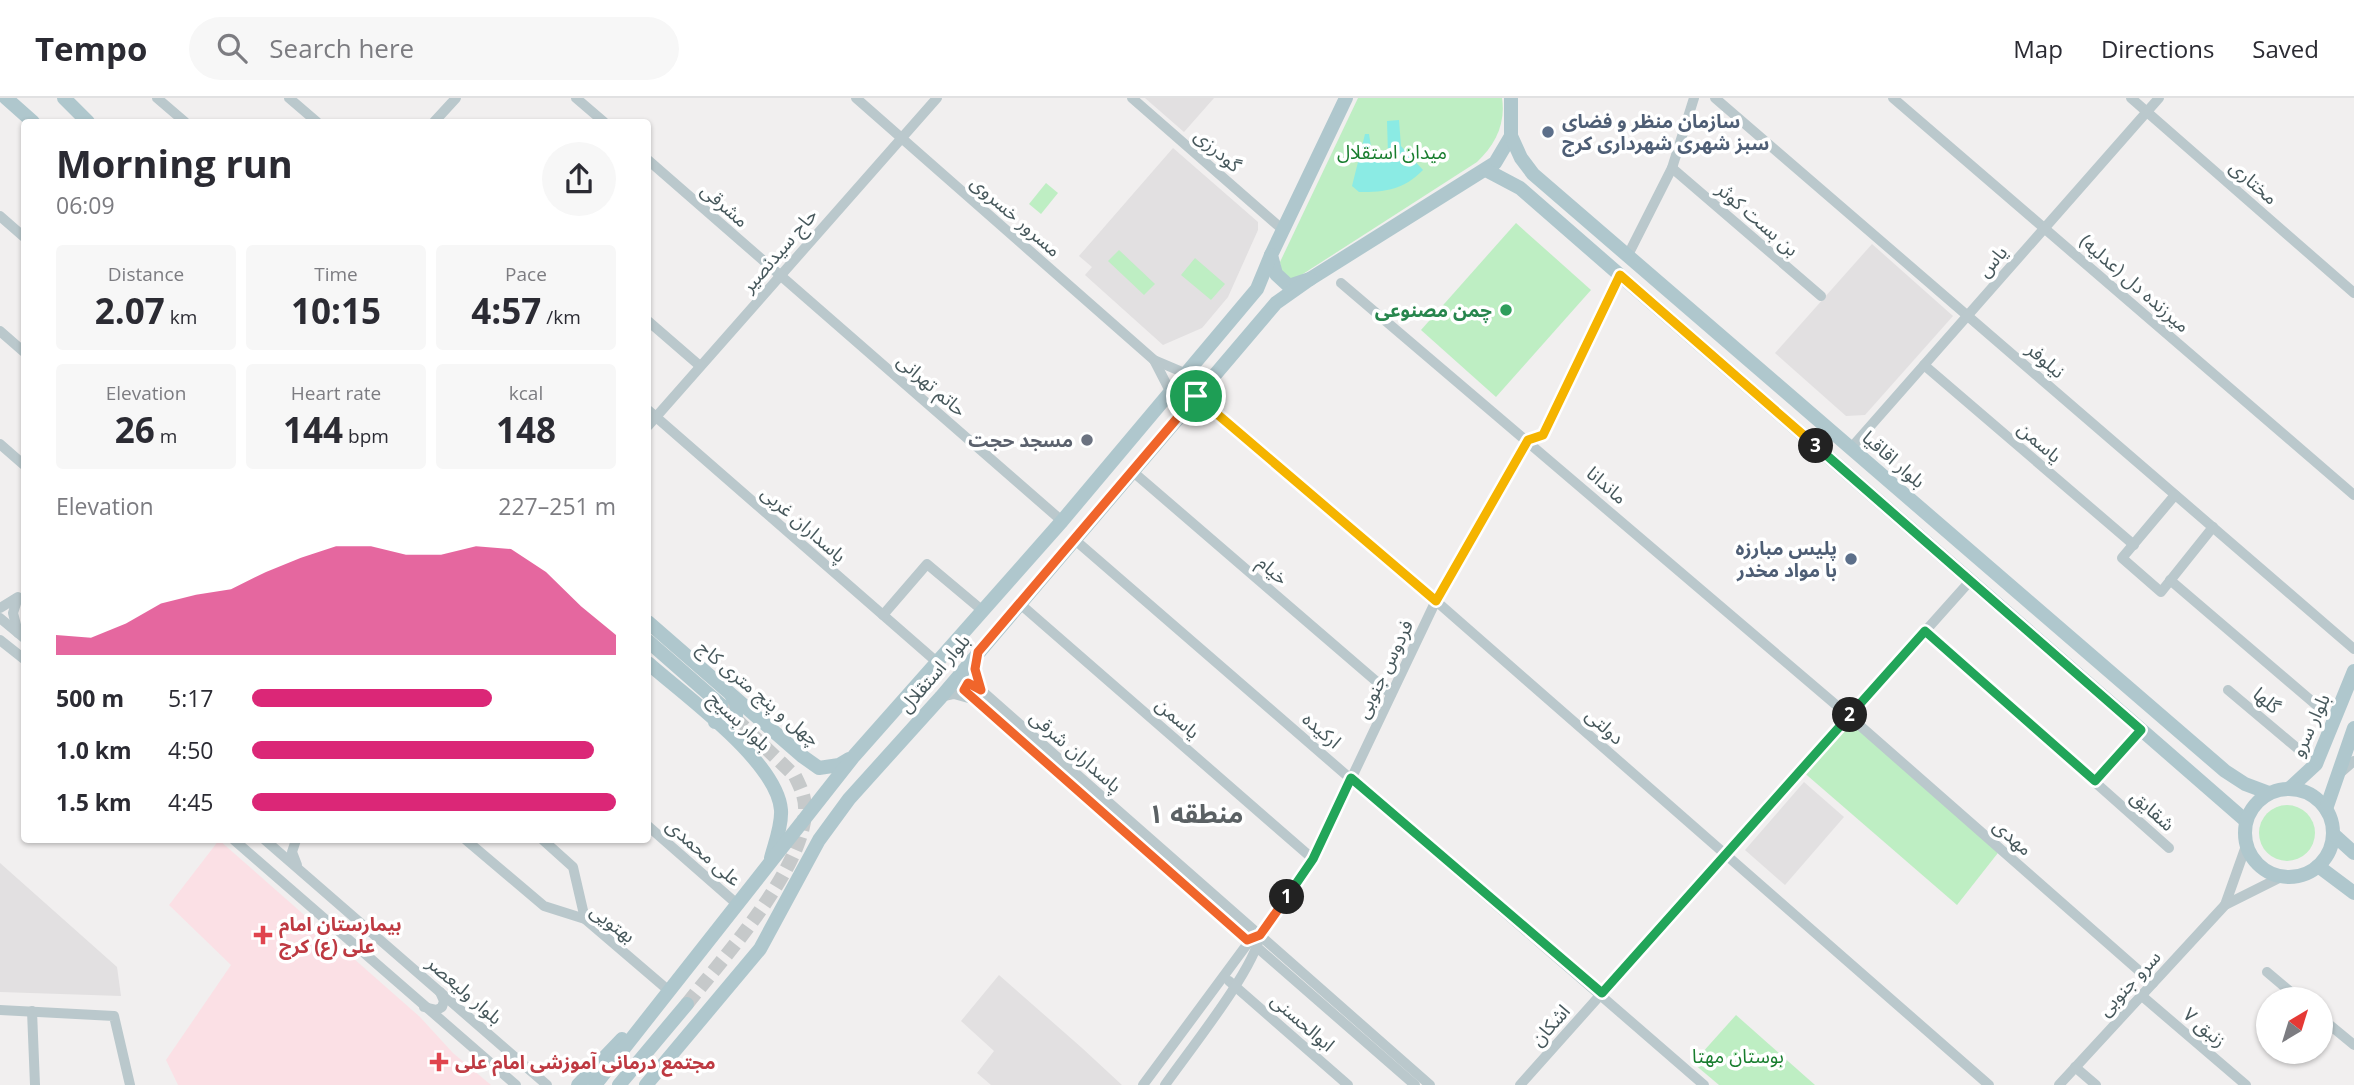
<!DOCTYPE html>
<meta charset="utf-8">
<style>
body{margin:0;font-family:"Open Sans","Noto Sans Arabic",sans-serif;background:#f7f7f7;color:#2b2b33;height:100vh;display:flex;flex-direction:column;font-size:26px;white-space:nowrap}
*{box-sizing:border-box;margin:0}
p{font-size:23px;color:#7c7c81}
.icon{flex:none;width:38px;height:38px;fill:none;stroke:currentColor;stroke-width:2;stroke-linecap:round;stroke-linejoin:round}
.map{position:relative;flex:1;overflow:hidden}
.panel{position:absolute;left:21px;top:21px;width:630px;height:724px;display:flex;flex-direction:column;background:#fff;border-radius:7px;box-shadow:0 2px 5px #0004}
.panel>*{flex:none}
.needle{width:46px;rotate:38deg}
.tools{position:absolute;left:2256px;top:889px;display:grid;gap:14px}
.tools a{display:grid;place-items:center;width:77px;height:77px;border-radius:50%;background:#fff;box-shadow:0 2px 5px #0004;font-size:35px}
.pin{position:absolute;display:grid;place-items:center;width:60px;height:60px;color:#fff;margin:-30px;border:4px solid #fff;border-radius:50%;box-shadow:0 2px 7px #0007}
.km{position:absolute;width:35px;height:35px;margin:-18px;border-radius:50%;background:#222;color:#fff;font-size:19px;line-height:35px;text-align:center}
.round{display:grid;place-items:center;flex:none;width:74px;height:74px;border-radius:37px;background:#f7f7f7}
.summary{display:flex;align-items:center;justify-content:space-between;height:119px;padding:0 35px}
h1{font-size:38px;font-weight:700;line-height:52px}
.metrics{display:grid;grid-template-columns:repeat(3,1fr);gap:10px;height:119px;padding:7px 35px}
.metrics div{display:grid;align-content:center;border-radius:7px;background:#f7f7f7;text-align:center}
.metrics b{font-size:35px;font-weight:700}
.metrics small{font-size:19px;font-weight:400}
.metrics p{font-size:19px}
.chart{height:196px;padding:14px 35px}
.chart p{display:flex;justify-content:space-between}
.chart svg{width:100%;height:126px;margin-top:7px;fill:#db2777;opacity:.7}
ul{padding:0 35px;list-style:none;font-size:23px}
li{display:grid;grid-template-columns:112px 84px 1fr;align-items:center;height:52px}
li i{height:18px;border-radius:9px;background:#db2777}
header{display:flex;align-items:center;gap:42px;box-sizing:border-box;height:98px;padding:0 35px;background:#fff;border-bottom:2px solid #e1e1e2}
header strong{font-size:33px}
nav{display:flex;gap:38px;margin-inline-start:auto;font-size:24px}
.search{width:490px;height:63px;background:#f7f7f7;display:flex;align-items:center;gap:18px;box-sizing:border-box;padding:0 24px;border-radius:38px;color:#7c7c81;font-size:26px}
.map>svg:first-child{display:block}
.education{fill:#e2e0e1}
.medical{fill:#fbe0e5}
.green{fill:#beeec3}
.water{fill:#8bebe4}
.lines{fill:none;stroke-linecap:round;stroke-linejoin:round}
.major-tunnel{stroke:#c6c9ca;stroke-width:14;stroke-dasharray:14 7;stroke-linecap:butt}
.minor{stroke:#bac8cc;stroke-width:10}
.major{stroke:#afc7cd;stroke-width:14}
.split-1-casing{stroke:#fff;stroke-width:14}
.split-2-casing{stroke:#fff;stroke-width:14}
.split-3-casing{stroke:#fff;stroke-width:14}
.split-4-casing{stroke:#fff;stroke-width:14}
.split-1{stroke:#f0652b;stroke-width:9}
.split-2{stroke:#22a559;stroke-width:9}
.split-3{stroke:#22a559;stroke-width:9}
.split-4{stroke:#f5b400;stroke-width:9}
.service-dot{fill:#5c6f8a;stroke:#fff;stroke-width:2.5}
.leisure-dot{fill:#2e9e5b;stroke:#fff;stroke-width:2.5}
.worship-dot{fill:#6b7280;stroke:#fff;stroke-width:2.5}
.health-dot{fill:#e0444e;stroke:#fff;stroke-width:2.5}
.labels{text-anchor:middle;stroke-width:7;stroke-linejoin:round;paint-order:stroke}
.service-label{font-size:19px;font-weight:bold;fill:#4e5e75;stroke:#fff;text-anchor:start}
.street-label{font-size:19px;fill:#47585c;stroke:#fff}
.park-label{font-size:19px;fill:#187d2e;stroke:#fff}
.leisure-label{font-size:19px;font-weight:bold;fill:#27864d;stroke:#fff;text-anchor:end}
.worship-label{font-size:19px;font-weight:bold;fill:#5b616d;stroke:#fff;text-anchor:end}
.health-label{font-size:19px;font-weight:bold;fill:#be3a42;stroke:#fff;text-anchor:start}
.district-label{font-size:26px;font-weight:bold;fill:#5b6164;stroke:#fff}
</style>
<header>
<strong>Tempo</strong>
<div class="search"><svg class="icon" aria-label="search" viewBox="0 0 24 24"><circle cx="10" cy="10" r="6"/><path d="M15 15l6 6"/></svg>Search here</div>
<nav><a>Map</a><a>Directions</a><a>Saved</a></nav>
</header>
<div class="map">
<svg width="2354" height="987" viewBox="0 0 2354 987">
<rect width="100%" height="100%" fill="#f1efef"/>
<g class="education">
<polygon points="1145,0 1214,0 1184,34"/>
<polygon points="1173,50 1258,124 1258,132 1228,199 1202,230 1163,247 1085,177 1092,169 1079,158"/>
<polygon points="1872,146 1953,218 1865,317 1846,318 1775,255"/>
<polygon points="1804,684 1844,719 1785,787 1745,752"/>
<polygon points="0,765 117,869 121,898 0,894"/>
<polygon points="999,877 1082,950 1122,987 991,987 977,975 994,953 961,923"/>
</g>
<polygon class="medical" points="219,742 420,919 453,955 491,987 178,987 166,962 231,867 169,807"/>
<g class="green">
<path d="M1358,0H1502C1506,26 1495,47 1477,64L1292,183L1282,178L1280,164Z"/>
<polygon points="1046,85 1058,95 1041,116 1029,106"/>
<polygon points="1516,125 1591,192 1496,299 1421,232"/>
<polygon points="1119,152 1155,186 1144,197 1108,163"/>
<polygon points="1195,160 1225,186 1211,202 1181,177"/>
<polygon points="1849,618 2001,751 1957,807 1801,672"/>
<circle cx="2287" cy="735" r="28"/>
<polygon points="1736,917 1815,987 1719,987 1693,965"/>
</g>
<path class="water" d="M1399,22L1401,48L1423,72C1403,92 1386,94 1359,94L1352,88L1365,36H1369L1372,55L1384,61L1388,56L1387,23Z"/>
<g class="lines">
<path class="major-tunnel" d="M687,906C723,860 803,772 805,714C806,701 801,690 795,678L721,607"/>
<g class="minor">
<polyline points="157,0 185,24"/>
<polyline points="289,0 317,24"/>
<polyline points="576,0 604,24"/>
<polyline points="856,0 1154,262 1187,276"/>
<polyline points="1132,0 1282,131"/>
<polyline points="1715,0 2354,551"/>
<polyline points="1893,0 2354,397"/>
<polyline points="2131,0 2354,195"/>
<polyline points="434,24 456,0"/>
<polyline points="648,62 1062,423"/>
<polyline points="1672,70 1821,198"/>
<polyline points="0,118 24,139"/>
<polyline points="1628,157 1672,70 1694,0"/>
<polyline points="1341,185 1849,618 2153,885"/>
<polyline points="648,223 700,268"/>
<polyline points="0,233 24,254"/>
<polyline points="1154,262 1171,295"/>
<polyline points="1924,267 2134,447"/>
<polyline points="1196,297 1436,503 1989,987"/>
<polyline points="648,312 938,565"/>
<polyline points="648,328 937,0"/>
<polyline points="0,346 24,367"/>
<polyline points="1851,350 2159,0"/>
<polyline points="1132,373 1391,596"/>
<polyline points="2175,397 2122,460 2161,494 2213,429"/>
<polyline points="1075,442 1704,987"/>
<polyline points="2170,482 2335,623"/>
<polyline points="1019,505 1313,761"/>
<polyline points="0,510 18,499 13,515 18,535"/>
<polyline points="883,517 927,466 983,513"/>
<polyline points="0,520 24,540"/>
<polyline points="1925,533 2169,750"/>
<polyline points="0,542 24,561"/>
<polyline points="977,557 975,571 981,592 1430,987"/>
<polyline points="2228,592 2316,666"/>
<polyline points="941,599 954,596 972,601 1415,987"/>
<polyline points="971,600 964,591 965,586 972,586 981,592"/>
<polyline points="2339,676 2354,663"/>
<polyline points="2095,683 2141,632"/>
<polyline points="648,728 737,806"/>
<polyline points="234,742 516,987"/>
<polyline points="265,742 547,987"/>
<polyline points="296,742 292,754 297,767"/>
<polyline points="466,742 544,808 585,821 668,892"/>
<polyline points="543,742 573,769 585,821"/>
<polyline points="2225,807 2246,748"/>
<polyline points="2267,874 2299,901"/>
<polyline points="1229,883 1348,987"/>
<polyline points="2142,898 2246,987"/>
<polyline points="424,909 437,912 442,909 444,903 440,894"/>
<polyline points="0,912 114,918 130,987"/>
<polyline points="32,913 35,987"/>
<polyline points="2320,919 2354,947"/>
<polyline points="2075,969 2096,987"/>
<polyline points="1143,987 1251,841"/>
<path d="M1165,987C1188,954 1254,872 1260,837L1313,761L1441,492L1528,342L1543,337L1620,177"/>
<polyline points="1520,987 1970,483"/>
<polyline points="2059,987 2225,807 2281,779"/>
</g>
<g class="major">
<polyline points="6,0 33,24"/>
<polyline points="64,0 88,24"/>
<polyline points="1346,0 1271,157 1276,176 1289,188 1310,181 1495,65 1511,38 1511,0"/>
<polyline points="1511,38 1521,60 1533,76 2225,673 2245,686 2269,695"/>
<polyline points="1486,72 1520,90 2246,723"/>
<polyline points="648,524 802,658 819,670 839,667 849,661"/>
<polyline points="648,543 721,607"/>
<path d="M648,565C684,597 777,663 781,712C782,727 775,745 771,760"/>
<polyline points="715,624 730,624 736,618 737,606 732,599"/>
<polyline points="2290,690 2316,666 2354,573"/>
<circle cx="2289" cy="735" r="44"/>
<polyline points="2326,711 2354,630"/>
<polyline points="2333,736 2354,755"/>
<polyline points="2318,768 2354,795"/>
<polyline points="578,987 622,941"/>
<polyline points="595,987 854,658 1062,423 1257,191 1271,157"/>
<polyline points="619,987 687,906"/>
<polyline points="646,987 760,851 819,742 849,701 941,599 1276,205 1310,181"/>
</g>
</g>
<g class="lines">
<defs>
<polyline id="split-1" points="1196,298 978,554 975,571 981,592 968,585 964,592 1247,842 1260,837 1287,799"/>
<polyline id="split-2" points="1287,799 1313,761 1351,680 1602,895 1850,617"/>
<polyline id="split-3" points="1816,348 2141,632 2095,683 1925,533 1850,617"/>
<polyline id="split-4" points="1196,298 1436,503 1528,342 1543,337 1620,177 1816,348"/>
</defs>
<use href="#split-1" class="split-1-casing"/>
<use href="#split-2" class="split-2-casing"/>
<use href="#split-3" class="split-3-casing"/>
<use href="#split-4" class="split-4-casing"/>
<use href="#split-1" class="split-1"/>
<use href="#split-2" class="split-2"/>
<use href="#split-3" class="split-3"/>
<use href="#split-4" class="split-4"/>
</g>
<g class="service-dot">
<circle cx="1548" cy="34" r="7"/>
<circle cx="1851" cy="461" r="7"/>
</g>
<circle class="leisure-dot" cx="1506" cy="212" r="7"/>
<circle class="worship-dot" cx="1087" cy="342" r="7"/>
<g class="health-dot">
<path d="M259.5 826.5h7v7h7v7h-7v7h-7v-7h-7v-7h7z"/>
<path d="M435.5 953.5h7v7h7v7h-7v7h-7v-7h-7v-7h7z"/>
</g>
<g class="labels">
<g class="service-label">
<text x="1562" y="30">سازمان منظر و فضای<tspan x="1562" dy="22">سبز شهری شهرداری کرج</tspan></text>
<text x="1837" y="457" text-anchor="end">پلیس مبارزه<tspan x="1837" dy="22">با مواد مخدر</tspan></text>
</g>
<g class="street-label">
<text transform="translate(1218 52) rotate(41)" y="7">گودرزی</text>
<text transform="translate(2254 84) rotate(41)" y="7">مختاری</text>
<text transform="translate(725 107) rotate(41)" y="7">مشرقی</text>
<text transform="translate(1016 118) rotate(41)" y="7">مسرور خسروی</text>
<text transform="translate(1758 121) rotate(41)" y="7">بن بست کوثر</text>
<text transform="translate(779 152) rotate(-49)" y="7">حاج سیدنصیر</text>
<text transform="translate(1992 163) rotate(-49)" y="7">یاس</text>
<text transform="translate(2135 185) rotate(41)" y="7">میرزنده دل (عدلیه)</text>
<text transform="translate(2046 262) rotate(41)" y="7">نیلوفر</text>
<text transform="translate(932 287) rotate(41)" y="7">حاتم تهرانی</text>
<text transform="translate(2040 344) rotate(41)" y="7">یاسمن</text>
<text transform="translate(1894 361) rotate(41)" y="7">بلوار اقاقیا</text>
<text transform="translate(1607 387) rotate(41)" y="7">ماندانا</text>
<text transform="translate(804 426) rotate(41)" y="7">پاسداران غربی</text>
<text transform="translate(1273 472) rotate(41)" y="7">خیام</text>
<text transform="translate(1384 571) rotate(-64)" y="7">فردوس جنوبی</text>
<text transform="translate(934 575) rotate(-49)" y="7">بلوار استقلال</text>
<text transform="translate(759 595) rotate(40)" y="7">چهل و پنج متری کاج</text>
<text transform="translate(2267 602) rotate(40)" y="7">گلها</text>
<text transform="translate(1178 620) rotate(41)" y="7">یاسمن</text>
<text transform="translate(740 623) rotate(43)" y="7">بلوار بسیج</text>
<text transform="translate(2310 627) rotate(-65)" y="7">بلوار سرو</text>
<text transform="translate(1605 628) rotate(42)" y="7">دولتی</text>
<text transform="translate(1322 632) rotate(41)" y="7">ارکیده</text>
<text transform="translate(1076 653) rotate(41)" y="7">پاسداران شرقی</text>
<text transform="translate(2153 712) rotate(42)" y="7">شقایق</text>
<text transform="translate(2013 739) rotate(41)" y="7">مهدی</text>
<text transform="translate(704 754) rotate(41)" y="7">علی محمدی</text>
<text transform="translate(613 825) rotate(37)" y="7">بهتویی</text>
<text transform="translate(2129 885) rotate(-47)" y="7">سرو جنوبی</text>
<text transform="translate(465 892) rotate(41)" y="7">بلوار ولیعصر</text>
<text transform="translate(1303 924) rotate(41)" y="7">ابوالحسنی</text>
<text transform="translate(1550 927) rotate(-48)" y="7">اشکان</text>
<text transform="translate(2205 929) rotate(41)" y="7">زنبق ۷</text>
</g>
<g class="park-label">
<text x="1392" y="61">میدان استقلال</text>
<text x="1738" y="965">بوستان مهتا</text>
</g>
<g class="leisure-label">
<text x="1492" y="219">چمن مصنوعی</text>
</g>
<g class="worship-label">
<text x="1073" y="349">مسجد حجت</text>
</g>
<g class="health-label">
<text x="279" y="833">بیمارستان امام<tspan x="279" dy="22">علی (ع) کرج</tspan></text>
<text x="455" y="971">مجتمع درمانی آموزشی امام علی</text>
</g>
<g class="district-label">
<text x="1196" y="725">منطقه ۱</text>
</g>
</g>
</svg>
<div class="tools">
<a><svg class="needle" viewBox="-14 -14 28 28"><path d="M0-13l5 13h-10z" fill="#e53935"/><path d="M0 13l5-13h-10z" fill="#7c7c81"/></svg></a>
</div>
<div class="pin" style="left:1196px;top:298px;background:#1e9e55"><svg class="icon" aria-label="arrive" viewBox="0 0 24 24"><path d="M6 21V4h12l-3 4 3 4H6"/></svg></div>
<b class="km" style="left:1287px;top:799px">1</b>
<b class="km" style="left:1850px;top:617px">2</b>
<b class="km" style="left:1816px;top:348px">3</b>
<section class="panel">
<div class="summary"><div><h1>Morning run</h1><p>06:09</p></div><a class="round"><svg class="icon" aria-label="share" viewBox="0 0 24 24"><path d="M12 15V3M7 8l5-5 5 5M5 13v7h14v-7"/></svg></a></div>
<div class="metrics">
<div><p>Distance</p><b>2.07<small> km</small></b></div>
<div><p>Time</p><b>10:15</b></div>
<div><p>Pace</p><b>4:57<small> /km</small></b></div>
</div>
<div class="metrics">
<div><p>Elevation</p><b>26<small> m</small></b></div>
<div><p>Heart rate</p><b>144<small> bpm</small></b></div>
<div><p>kcal</p><b>148</b></div>
</div>
<div class="chart"><p><span>Elevation</span>227–251 m</p>
<svg viewBox="0 0 160 44" preserveAspectRatio="none"><path d="M0 44V37L10 38L20 33L30 26L40 23L50 21L60 15L70 10L80 6L90 6L100 9L110 9L120 6L130 7L140 15L150 27L160 37V44z"/></svg>
</div>
<ul>
<li><b>500 m</b>5:17<i style="width:66%"></i></li>
<li><b>1.0 km</b>4:50<i style="width:94%"></i></li>
<li><b>1.5 km</b>4:45<i style="width:100%"></i></li>
</ul>
</section>
</div>
